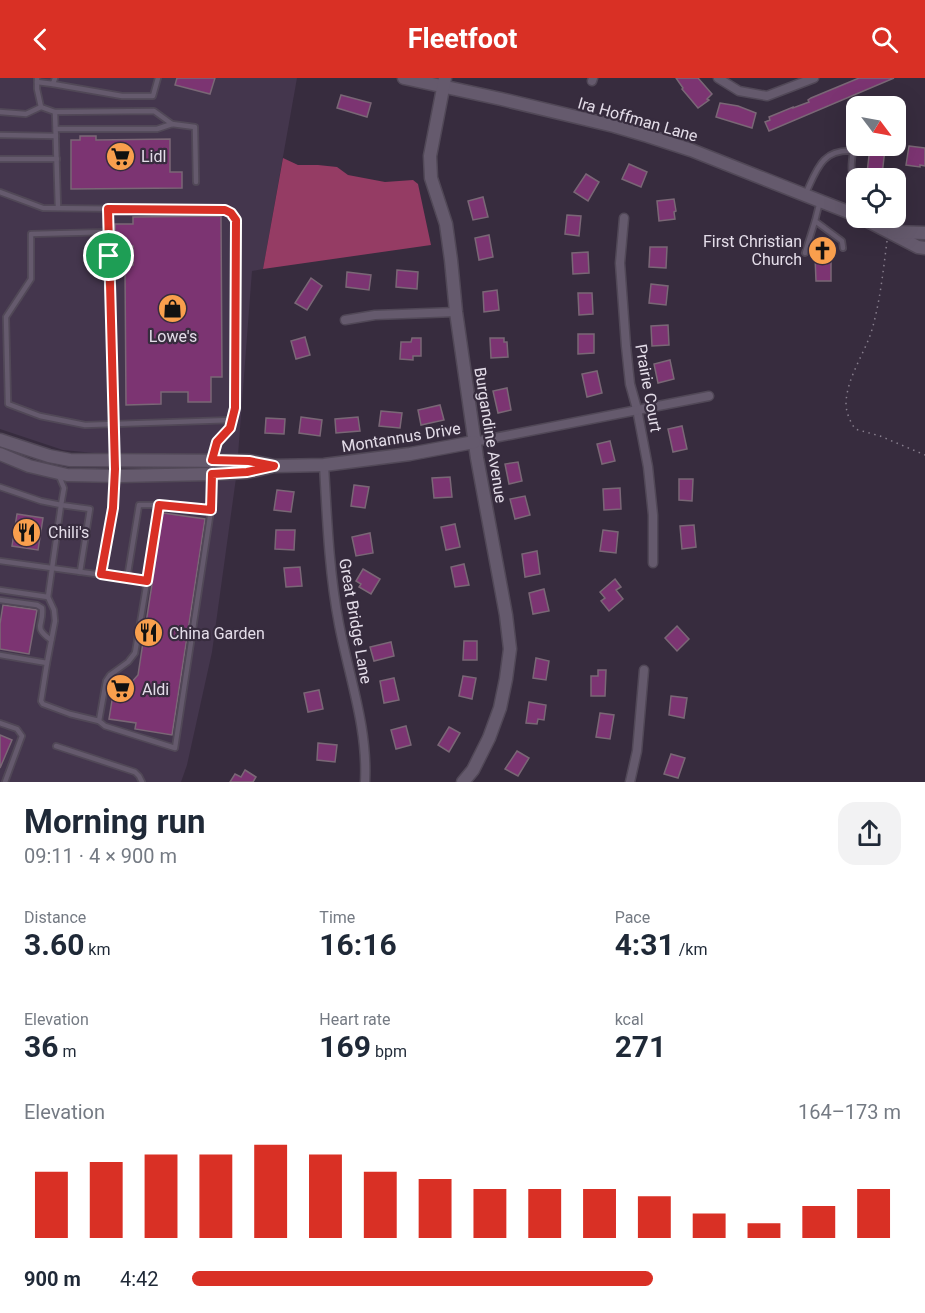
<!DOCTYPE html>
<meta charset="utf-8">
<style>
body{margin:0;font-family:Roboto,sans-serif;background:#f2f2f3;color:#1f2937;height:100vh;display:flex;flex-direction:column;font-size:22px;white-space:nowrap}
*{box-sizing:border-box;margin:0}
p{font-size:20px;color:#747a83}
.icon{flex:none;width:33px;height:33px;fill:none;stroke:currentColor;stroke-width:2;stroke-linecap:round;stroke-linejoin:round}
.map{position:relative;height:704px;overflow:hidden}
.details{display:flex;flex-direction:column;background:#fff;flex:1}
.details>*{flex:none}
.needle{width:39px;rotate:122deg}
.controls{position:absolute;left:846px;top:18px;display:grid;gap:12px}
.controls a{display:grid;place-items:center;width:60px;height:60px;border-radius:12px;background:#fff;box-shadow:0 6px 24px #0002;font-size:30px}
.pin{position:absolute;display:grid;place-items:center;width:51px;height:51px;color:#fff;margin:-26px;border:3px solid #fff;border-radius:50%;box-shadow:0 2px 6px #0007}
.round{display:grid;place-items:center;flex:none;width:63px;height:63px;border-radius:18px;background:#f2f2f3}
.headline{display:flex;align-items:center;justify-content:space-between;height:102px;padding:0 24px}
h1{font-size:33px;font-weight:700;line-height:45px}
.stats{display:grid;grid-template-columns:repeat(3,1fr);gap:9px;height:102px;padding:6px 24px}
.stats div{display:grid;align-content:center}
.stats b{font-size:30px;font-weight:700}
.stats small{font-size:16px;font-weight:400}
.stats p{font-size:16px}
.chart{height:168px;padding:12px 24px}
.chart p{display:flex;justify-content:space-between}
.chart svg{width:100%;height:108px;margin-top:6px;stroke:#d93025;stroke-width:6}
ul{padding:0 24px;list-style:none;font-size:20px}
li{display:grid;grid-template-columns:96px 72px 1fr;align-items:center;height:45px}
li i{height:15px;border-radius:8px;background:#d93025}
header{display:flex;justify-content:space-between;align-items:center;height:78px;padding:0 24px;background:#d93025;color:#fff;font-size:27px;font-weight:700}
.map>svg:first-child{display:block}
.built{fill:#44364d}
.forest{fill:#953c64}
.building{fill:#7c3472;stroke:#7a6776;stroke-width:1.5}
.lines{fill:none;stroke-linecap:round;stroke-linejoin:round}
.lane-casing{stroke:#514857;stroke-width:8}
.street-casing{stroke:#514857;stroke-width:11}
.secondary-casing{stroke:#514857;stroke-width:15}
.path{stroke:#877e8d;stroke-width:1.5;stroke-dasharray:1.5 4.5;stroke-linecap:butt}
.lane{stroke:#655a6d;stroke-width:4.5}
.street{stroke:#655a6d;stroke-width:8}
.secondary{stroke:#655a6d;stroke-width:12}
.route-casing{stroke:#fff;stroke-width:12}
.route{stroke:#d93025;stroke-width:8}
.labels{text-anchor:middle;stroke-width:4.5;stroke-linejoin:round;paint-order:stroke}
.street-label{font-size:16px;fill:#e4dde9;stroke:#372c3e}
.poi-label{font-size:16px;fill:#e4dde9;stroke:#372c3e;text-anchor:start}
</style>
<header><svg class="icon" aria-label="back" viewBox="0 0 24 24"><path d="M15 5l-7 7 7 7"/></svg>Fleetfoot<svg class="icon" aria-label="search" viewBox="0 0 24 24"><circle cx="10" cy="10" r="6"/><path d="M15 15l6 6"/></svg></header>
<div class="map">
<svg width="925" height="704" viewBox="0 0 925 704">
<rect width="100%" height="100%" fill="#372c3e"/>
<g class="built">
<polygon points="0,0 297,0 263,191 252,193 238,377 94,375 63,372 0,351"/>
<polygon points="0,380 32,394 51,399 73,402 236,400 212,574 187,687 181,704 0,704"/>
</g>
<polygon class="forest" points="283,80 298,87 318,87 337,89 348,97 385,104 413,102 418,106 431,167 263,191"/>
<g class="building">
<polygon points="177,0 215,0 210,16 175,7"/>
<polygon points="676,0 698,0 712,16 707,21 709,22 698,30 682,11 683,10"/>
<polygon points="859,0 894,0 769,53 765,44 770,42 769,39 793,29 793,30 809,24 808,22 811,20"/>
<polygon points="341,17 371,25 367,39 337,30"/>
<polygon points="720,25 738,28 756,35 752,50 716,39"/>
<polygon points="80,58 96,58 96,62 170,61 170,94 182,94 182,110 71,111 71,62 80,62"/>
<polygon points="909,68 925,70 925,88 920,87 920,89 906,87"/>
<polygon points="870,69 885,71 882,97 867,95"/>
<polygon points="629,86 647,94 641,109 622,101"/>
<polygon points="586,96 599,104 588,123 574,114"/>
<polygon points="483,119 488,139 473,142 468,123"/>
<polygon points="674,121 676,133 674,134 675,141 659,143 657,123"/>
<polygon points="567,137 581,138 579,158 565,156"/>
<polygon points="221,138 222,299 211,299 211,324 188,324 188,314 161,314 161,326 126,327 125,188 133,187 133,168 115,168 115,146 133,146 133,139"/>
<polygon points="489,157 493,179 479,182 475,160"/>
<polygon points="650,169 667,169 666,190 649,189"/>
<polygon points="588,174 589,195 573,196 572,175"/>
<polygon points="815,178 831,178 831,203 816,203"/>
<polygon points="397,192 418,194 417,211 396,209"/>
<polygon points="347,194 371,197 369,212 346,209"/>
<polygon points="311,200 322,208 307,232 295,225"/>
<polygon points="651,206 668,208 666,227 649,225"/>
<polygon points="497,212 499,232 484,234 483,214"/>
<polygon points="578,215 592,215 593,236 579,237"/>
<polygon points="668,247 669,267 652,268 651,248"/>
<polygon points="578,256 594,256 594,275 578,276"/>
<polygon points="305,259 310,277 296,281 291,263"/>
<polygon points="412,260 421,260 421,278 413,278 413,282 400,281 401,264 411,264"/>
<polygon points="490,260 504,260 504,264 507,264 508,279 491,280"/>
<polygon points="670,282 674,301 658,305 654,286"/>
<polygon points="597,293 602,315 587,319 582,296"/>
<polygon points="507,310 511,332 498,335 493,313"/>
<polygon points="440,327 444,342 421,347 418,332"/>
<polygon points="381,333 402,335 400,350 379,348"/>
<polygon points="301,339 322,342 320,358 299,355"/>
<polygon points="358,339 360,353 336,355 335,341"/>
<polygon points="266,340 285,341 284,356 265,355"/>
<polygon points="682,348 687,371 673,374 668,351"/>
<polygon points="610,363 615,383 602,386 597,366"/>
<polygon points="518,384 522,403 509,406 505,386"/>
<polygon points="450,399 452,419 434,420 432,400"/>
<polygon points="679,401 693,401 692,423 679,422"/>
<polygon points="354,407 369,409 365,430 351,428"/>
<polygon points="620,410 621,431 604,432 603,411"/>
<polygon points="277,412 294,414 291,434 274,432"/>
<polygon points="525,418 530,437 515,441 510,421"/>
<polygon points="163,435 205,441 172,657 135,651 136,645 109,641 115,604 130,606 138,597"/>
<polygon points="17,436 43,440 38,472 12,468"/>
<polygon points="455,446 460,469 446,472 441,449"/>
<polygon points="694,447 696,469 682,471 680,448"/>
<polygon points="276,452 295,452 294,472 275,471"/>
<polygon points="603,452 618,454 616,475 600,473"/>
<polygon points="370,455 373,475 356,478 352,459"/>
<polygon points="537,473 540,496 525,499 522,476"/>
<polygon points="464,486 469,507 455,509 451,489"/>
<polygon points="300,489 302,508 286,509 284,490"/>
<polygon points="363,491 380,501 371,516 359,509 361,506 356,503"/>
<polygon points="615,501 621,509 616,512 623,521 609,533 601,523 605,520 600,514"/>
<polygon points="544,511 549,533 533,536 529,515"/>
<polygon points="3,527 37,532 29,576 0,571 0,546"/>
<polygon points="677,548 689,561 677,573 665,560"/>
<polygon points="464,563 477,563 477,582 463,582"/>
<polygon points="391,564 394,578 374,583 370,569"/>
<polygon points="536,580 549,583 546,602 533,600"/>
<polygon points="598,592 606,592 605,618 591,618 591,598 598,598"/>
<polygon points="463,598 476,600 472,621 459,618"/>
<polygon points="394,600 399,622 384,625 380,603"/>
<polygon points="319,612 323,631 308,634 304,615"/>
<polygon points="671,618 687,620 684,640 669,637"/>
<polygon points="529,624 546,627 544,642 538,641 537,646 526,645"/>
<polygon points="600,635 614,637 610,661 596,659"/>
<polygon points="406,648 411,667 396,671 391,652"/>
<polygon points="449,649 460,655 449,674 438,667"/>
<polygon points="0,657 12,662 0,690"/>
<polygon points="318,665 337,667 335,684 317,682"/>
<polygon points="517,673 529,680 518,698 505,691"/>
<polygon points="671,676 685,680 678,700 664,696"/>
<polygon points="245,692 256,699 253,704 230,704 235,696 241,699"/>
</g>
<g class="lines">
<defs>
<g id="lane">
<polyline points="37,0 37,11 41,29 55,34 58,130"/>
<polyline points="37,4 53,6 55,0"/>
<polyline points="53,6 122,18 153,18 158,0"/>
<polyline points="0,34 26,36 41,29"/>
<polyline points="55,34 154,33 172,46"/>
<polyline points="56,51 157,51 172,46 195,49 196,104"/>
<polyline points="0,57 56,58"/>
<polyline points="0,81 57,81"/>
<polyline points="0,114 43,130 225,132 231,135 236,142 235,330 230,350 217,364 212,382 211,432 159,427 147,503 0,483"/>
<path d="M806,115C817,91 822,71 853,73C852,83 849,95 856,103"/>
<polyline points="820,123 815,143 842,163 843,170"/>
<polyline points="108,154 31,156 31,201 6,239 8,326 40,338 85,347 232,342"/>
<polyline points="805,175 815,143"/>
<polyline points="59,398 64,410 61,427 90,431 80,494"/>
<polyline points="0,409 41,423 61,427 48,519 54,532 55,543 47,585 0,577"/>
<polyline points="101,497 113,430 115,391 108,131"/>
<polyline points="127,501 139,427 159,427"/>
<polyline points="147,503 135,575 128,584 110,597 106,603 99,643 105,648 175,670 211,432"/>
<polyline points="0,512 48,519"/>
<path d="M0,522L37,527L42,530C44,549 32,548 51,562"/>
<polyline points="47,585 41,623 43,626 70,636 99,643"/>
<polyline points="0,645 17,651 22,658 5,704"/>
<polyline points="56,668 135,694 139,698 142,704"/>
</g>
<g id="street">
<polyline points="718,0 739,13 767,18 814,0"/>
<polyline points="592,3 593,0"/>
<polyline points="624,140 620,185 626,268 630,306 637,331 648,389 653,437 653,485"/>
<polyline points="345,242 375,237 456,234"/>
<polyline points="474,364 709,318"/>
<path d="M324,387C327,440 329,494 339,546C349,599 368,650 365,704"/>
<polyline points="630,704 637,673 644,592"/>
</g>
<g id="secondary">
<polyline points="404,0 501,21 614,48 648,58 691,72 820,123 856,137"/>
<polyline points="445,0 430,78 431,100 446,146 451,182 456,234 477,380 506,537 510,571 506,601 500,630 489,660 473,692 463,704"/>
<polyline points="862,140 918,169 925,170"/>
<polyline points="893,154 925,155"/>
<polyline points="0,362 49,378 70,382 249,383 270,387"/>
<polyline points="0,376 29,388 67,397 120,398 212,396 247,394 274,388 324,387 410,376 474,364"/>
</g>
</defs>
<use href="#lane" class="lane-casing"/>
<use href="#street" class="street-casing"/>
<use href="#secondary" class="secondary-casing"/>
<path class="path" d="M887,163C883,194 880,225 871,255C863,278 847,300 846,325C846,335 850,343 855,351L880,358L925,377"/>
<use href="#lane" class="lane"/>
<use href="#street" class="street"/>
<use href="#secondary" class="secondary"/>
</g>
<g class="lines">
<defs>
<polygon id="route" points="108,131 225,132 231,135 236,142 235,330 230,350 217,364 212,382 249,383 274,388 247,394 212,396 211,432 159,427 147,503 101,496 113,430 115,391"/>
</defs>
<use href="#route" class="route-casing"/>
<use href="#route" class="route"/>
</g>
<defs>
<symbol id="supermarket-disc" viewBox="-11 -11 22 22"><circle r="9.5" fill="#f99f4d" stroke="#372c3e"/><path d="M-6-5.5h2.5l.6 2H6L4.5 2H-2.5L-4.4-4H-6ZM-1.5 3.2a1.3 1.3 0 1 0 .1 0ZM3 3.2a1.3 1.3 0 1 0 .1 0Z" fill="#111"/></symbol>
<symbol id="church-disc" viewBox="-11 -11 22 22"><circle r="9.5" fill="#f99f4d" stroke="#372c3e"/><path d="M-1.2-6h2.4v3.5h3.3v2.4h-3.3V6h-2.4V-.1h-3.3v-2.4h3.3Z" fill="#111"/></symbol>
<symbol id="shop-disc" viewBox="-11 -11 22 22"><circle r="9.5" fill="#f99f4d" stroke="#372c3e"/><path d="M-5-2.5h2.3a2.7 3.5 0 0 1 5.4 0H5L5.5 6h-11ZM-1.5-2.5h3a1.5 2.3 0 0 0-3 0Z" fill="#111"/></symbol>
<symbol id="restaurant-disc" viewBox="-11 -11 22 22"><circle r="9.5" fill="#f99f4d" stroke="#372c3e"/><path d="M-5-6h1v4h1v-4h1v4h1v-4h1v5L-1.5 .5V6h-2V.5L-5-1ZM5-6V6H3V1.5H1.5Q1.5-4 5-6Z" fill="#111"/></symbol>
</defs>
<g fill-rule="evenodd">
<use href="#supermarket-disc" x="104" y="62" width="33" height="33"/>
<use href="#church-disc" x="806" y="156" width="33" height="33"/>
<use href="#shop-disc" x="156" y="214" width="33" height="33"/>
<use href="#restaurant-disc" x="10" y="438" width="33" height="33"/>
<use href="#restaurant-disc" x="132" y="538" width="33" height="33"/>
<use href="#supermarket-disc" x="104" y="594" width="33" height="33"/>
</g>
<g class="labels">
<g class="street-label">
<text transform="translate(638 41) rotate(16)" y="6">Ira Hoffman Lane</text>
<text transform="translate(649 310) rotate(80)" y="6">Prairie Court</text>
<text transform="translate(491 357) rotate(81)" y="6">Burgandine Avenue</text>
<text transform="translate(401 359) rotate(-9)" y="6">Montannus Drive</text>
<text transform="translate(356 543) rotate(80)" y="6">Great Bridge Lane</text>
</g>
<g class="poi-label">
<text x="141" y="84">Lidl</text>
<text x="802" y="169" text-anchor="end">First Christian<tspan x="802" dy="18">Church</tspan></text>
<text x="173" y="264" text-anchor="middle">Lowe's</text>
<text x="48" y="460">Chili's</text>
<text x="169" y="561">China Garden</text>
<text x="142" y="617">Aldi</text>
</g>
</g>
</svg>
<div class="controls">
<a><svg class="needle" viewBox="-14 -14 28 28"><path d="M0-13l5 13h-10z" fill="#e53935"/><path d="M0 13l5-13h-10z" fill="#747a83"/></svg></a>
<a><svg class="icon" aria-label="locate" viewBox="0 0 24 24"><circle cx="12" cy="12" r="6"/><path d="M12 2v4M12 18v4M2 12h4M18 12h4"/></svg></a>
</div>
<div class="pin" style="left:109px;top:178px;background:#1e9e55"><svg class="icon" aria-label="arrive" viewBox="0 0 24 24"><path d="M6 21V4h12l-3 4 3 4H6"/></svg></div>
</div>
<section class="details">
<div class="headline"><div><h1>Morning run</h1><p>09:11 · 4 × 900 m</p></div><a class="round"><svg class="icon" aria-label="share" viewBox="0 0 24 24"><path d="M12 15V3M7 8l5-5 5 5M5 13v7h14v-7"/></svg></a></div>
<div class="stats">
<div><p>Distance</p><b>3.60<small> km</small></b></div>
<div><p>Time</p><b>16:16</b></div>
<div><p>Pace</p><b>4:31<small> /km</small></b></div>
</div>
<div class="stats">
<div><p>Elevation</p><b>36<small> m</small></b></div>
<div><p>Heart rate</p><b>169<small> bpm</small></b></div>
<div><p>kcal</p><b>271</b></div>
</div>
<div class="chart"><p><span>Elevation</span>164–173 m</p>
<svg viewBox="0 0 160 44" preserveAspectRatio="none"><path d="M5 44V17M15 44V13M25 44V10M35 44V10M45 44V6M55 44V10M65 44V17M75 44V20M85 44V24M95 44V24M105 44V24M115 44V27M125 44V34M135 44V38M145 44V31M155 44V24"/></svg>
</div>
<ul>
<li><b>900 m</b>4:42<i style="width:65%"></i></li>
</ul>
</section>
